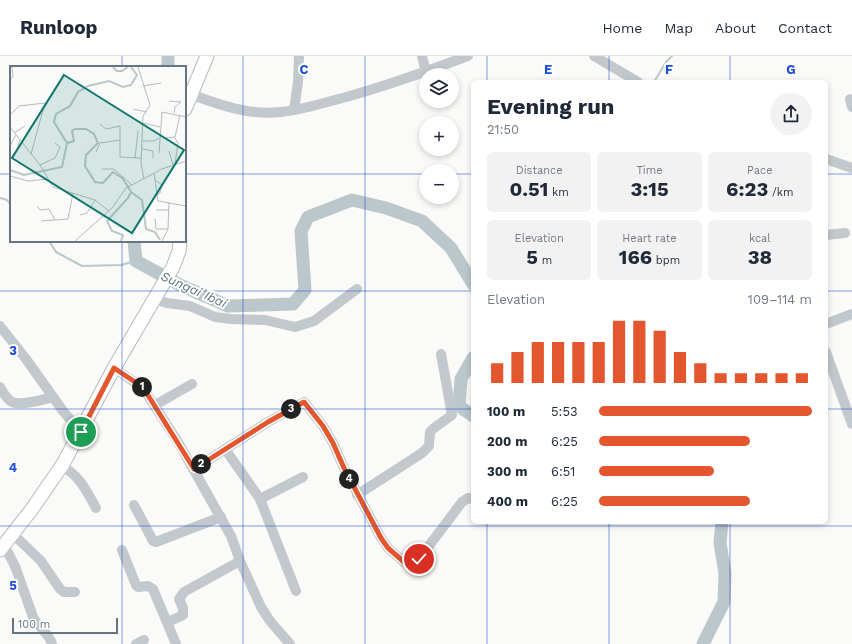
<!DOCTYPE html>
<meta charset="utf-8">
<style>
body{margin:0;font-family:"Work Sans",sans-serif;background:#f2f2f3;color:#1f2937;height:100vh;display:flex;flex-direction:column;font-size:15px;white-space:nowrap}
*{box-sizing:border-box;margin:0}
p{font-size:13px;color:#747a83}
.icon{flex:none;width:22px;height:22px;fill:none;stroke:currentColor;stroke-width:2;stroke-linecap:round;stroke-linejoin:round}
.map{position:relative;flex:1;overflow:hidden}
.panel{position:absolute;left:471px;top:24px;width:357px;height:444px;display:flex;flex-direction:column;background:#fff;border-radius:6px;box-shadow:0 2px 6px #0003}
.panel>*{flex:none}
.tools{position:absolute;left:419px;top:12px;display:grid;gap:8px}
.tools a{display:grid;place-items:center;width:40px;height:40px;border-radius:50%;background:#fff;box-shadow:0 2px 6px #0003;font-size:20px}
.scale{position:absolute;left:12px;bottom:10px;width:106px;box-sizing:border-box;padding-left:4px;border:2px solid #657683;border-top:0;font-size:11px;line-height:14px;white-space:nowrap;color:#657683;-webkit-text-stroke:3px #fff;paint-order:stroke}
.pin{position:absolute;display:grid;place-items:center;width:34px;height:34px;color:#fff;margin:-17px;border:2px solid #fff;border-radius:50%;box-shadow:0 1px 4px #0007}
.km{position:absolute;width:20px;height:20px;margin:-10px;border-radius:50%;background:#222;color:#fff;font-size:11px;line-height:20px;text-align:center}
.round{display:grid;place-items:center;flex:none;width:42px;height:42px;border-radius:21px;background:#f2f2f3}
.summary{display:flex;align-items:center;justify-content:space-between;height:68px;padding:0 16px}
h1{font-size:22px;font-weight:700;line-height:30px}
.metrics{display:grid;grid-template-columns:repeat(3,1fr);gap:6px;height:68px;padding:4px 16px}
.metrics div{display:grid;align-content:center;border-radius:6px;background:#f2f2f3;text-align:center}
.metrics b{font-size:20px;font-weight:700}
.metrics small{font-size:11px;font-weight:400}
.metrics p{font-size:11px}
.chart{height:112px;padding:8px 16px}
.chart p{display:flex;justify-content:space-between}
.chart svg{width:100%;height:72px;margin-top:4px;stroke:#e4572e;stroke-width:6}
ul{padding:0 16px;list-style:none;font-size:13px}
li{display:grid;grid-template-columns:64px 48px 1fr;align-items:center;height:30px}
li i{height:10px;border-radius:5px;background:#e4572e}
header{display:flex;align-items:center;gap:24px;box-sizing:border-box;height:56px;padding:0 20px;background:#fff;border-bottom:1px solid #e0e1e3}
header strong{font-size:19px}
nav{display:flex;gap:22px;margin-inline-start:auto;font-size:14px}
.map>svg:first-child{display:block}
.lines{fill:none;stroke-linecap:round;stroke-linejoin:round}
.stream{stroke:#bbc7cb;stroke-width:2}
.river{stroke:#bbc7cb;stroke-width:13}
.major-casing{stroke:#b5babe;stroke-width:15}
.minor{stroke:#c3c8cc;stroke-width:10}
.major{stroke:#fff;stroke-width:13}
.route-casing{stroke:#fff;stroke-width:8}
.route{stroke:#e4572e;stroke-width:5}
.grid{fill:none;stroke:#1d4ed8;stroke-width:1;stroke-opacity:0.55}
.labels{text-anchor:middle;stroke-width:4;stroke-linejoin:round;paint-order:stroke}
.water-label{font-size:13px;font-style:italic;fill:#60757c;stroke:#fff}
.inset-river{fill:none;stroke:#bbc7cb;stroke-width:2}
.inset-road{fill:none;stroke:#b5bdc2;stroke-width:1}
.view{fill:#0f766e;fill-opacity:0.15;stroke:#0f766e;stroke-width:2}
.inset-edge{fill:none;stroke:#657683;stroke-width:2}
.grid-label{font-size:13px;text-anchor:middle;font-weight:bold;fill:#1d4ed8;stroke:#fff;stroke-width:4;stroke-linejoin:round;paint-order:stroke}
</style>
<header>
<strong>Runloop</strong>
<nav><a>Home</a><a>Map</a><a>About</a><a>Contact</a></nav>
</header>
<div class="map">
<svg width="852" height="588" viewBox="0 0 852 588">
<rect width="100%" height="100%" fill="#fafaf8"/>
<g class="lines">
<g class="stream">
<polyline points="654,26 666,6 672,0"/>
<polyline points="0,142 7,144 11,149"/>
<polyline points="49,185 56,196 82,210 121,209 136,205"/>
</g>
<g class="river">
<polyline points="167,11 168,9 168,0"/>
<polyline points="134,185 136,205 180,229 228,250 293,248 305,234 301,175 308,161 352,144 386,152 422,165 451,192 473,228"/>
<polyline points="473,302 461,323 459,350 473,360"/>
<polyline points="703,588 724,546 725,517 720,487 722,466"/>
</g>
<defs>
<g id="major">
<polyline points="185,53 207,0"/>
<polyline points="0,494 32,453 63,408 114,312 173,211 179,195 180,185"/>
</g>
</defs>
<use href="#major" class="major-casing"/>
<g class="minor">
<polyline points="422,0 426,16"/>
<polyline points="594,0 638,26"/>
<path d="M191,38C211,46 233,54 255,56C282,59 310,51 335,44C381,32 424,16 468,0"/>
<polyline points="850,43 852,51"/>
<polyline points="294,54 298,26 299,0"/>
<polyline points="826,103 852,112"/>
<polyline points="826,179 845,177"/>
<polyline points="154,243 167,247 190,250 215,261 231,263 265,264 295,271 314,265 357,233"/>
<polyline points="826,268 852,258"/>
<polyline points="0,270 26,303 63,355 81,376"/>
<polyline points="826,296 852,368"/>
<polyline points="114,312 143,332 178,386 231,480 240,505 261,551 270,565 290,588"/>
<path d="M0,331C3,336 6,343 12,346C22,350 42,344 53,341"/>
<polyline points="155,349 192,328"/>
<polyline points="225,393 260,443 296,535"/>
<path d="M61,410C79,418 87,436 96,452"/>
<path d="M194,413L268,366L304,346L323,370L333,387L344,412L381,482L388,492L404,506C410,508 414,506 419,503L462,446L468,442L473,443"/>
<polyline points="357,439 422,397 429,390 430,376 434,372 452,359 441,298"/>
<polyline points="260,443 303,421"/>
<polyline points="134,449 152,483 153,485 156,486 221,461"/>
<polyline points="13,478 41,505 60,533 64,536 75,536"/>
<path d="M4,489L15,510L33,561C38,571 49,577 52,588"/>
<polyline points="122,494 136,529 138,531 148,530 153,533 176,588"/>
<polyline points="168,566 183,559 183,552 179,543 184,536 240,505"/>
<polyline points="136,588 144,584"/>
</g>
<use href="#major" class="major"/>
</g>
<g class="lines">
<defs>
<path id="route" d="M81,376L114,312L138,328L146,336L194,413L268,366L304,346L323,370L333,387L344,412L381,482L388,492L404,506C410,508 414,506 419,503"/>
</defs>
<use href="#route" class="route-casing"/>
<use href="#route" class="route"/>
</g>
<path class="grid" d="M122,0V11M243,0V588M365,0V588M487,0V26M609,0V26M730,0V26M0,118H11M185,118H426M452,118H473M826,118H852M122,185V588M0,235H473M826,235H852M0,353H473M826,353H852M487,466V588M609,466V588M730,466V588M0,470H852"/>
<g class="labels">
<g class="water-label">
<text transform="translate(194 233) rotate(24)" y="5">Sungai Ibai</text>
</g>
</g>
<g transform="translate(10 10)">
<rect width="176" height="176" fill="#fafaf8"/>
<path class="inset-river" d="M103,1L107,5H112L118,1M0,104L14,109L52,101L57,77M121,126L132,134L136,163L145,166L150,174M111,175L113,169L102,165L97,155L118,132L121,126L117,119L112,112L103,106L93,117L85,116L75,100L76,89L88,77L84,68L76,63H65L62,65L64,75L57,77L44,56L46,48L60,40L68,26L78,20L99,15L113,21L121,19L127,9L121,1"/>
<path class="inset-road" d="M128,1L140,39L133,50L131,97L134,113M0,14L3,10L2,1M133,20L151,17M159,35L171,36L165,41L164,47M123,43L137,46M0,49L9,40L35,37L21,88M133,57L150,61M90,58L96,63L110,60V91L131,92M0,61L30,99L43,121L85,134L99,145M4,67L15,60M154,72L165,71L170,49M165,72L168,77L165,98M133,75H144L149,72M0,80L6,69M132,83L143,85V92M159,85L163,99M6,86L10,74M86,86L90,77L110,74M149,87L152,46L176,51M125,92L128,65M30,99L45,92L50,81L45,77M92,103H104L122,119M144,107L148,135L176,140M0,110L18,115L37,113M145,114L152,119L150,127L146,129M27,140L30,144L39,143L45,154M146,144H159M70,149L77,147L85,134M145,153L146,163H158L159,136M31,155L58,153L63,127M65,175L103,141L116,122L152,103L176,95M152,175L158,163"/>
<path class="view" d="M54,9L174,84L122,167L2,92Z"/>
<rect width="176" height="176" class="inset-edge"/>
</g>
<g class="grid-label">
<text x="304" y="18">C</text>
<text x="548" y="18">E</text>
<text x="669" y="18">F</text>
<text x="791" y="18">G</text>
<text x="13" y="299">3</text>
<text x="13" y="416">4</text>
<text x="13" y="534">5</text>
</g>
</svg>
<div class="tools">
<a><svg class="icon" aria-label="layers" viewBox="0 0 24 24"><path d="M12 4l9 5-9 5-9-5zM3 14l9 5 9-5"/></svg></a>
<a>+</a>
<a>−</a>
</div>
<div class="scale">100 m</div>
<div class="pin" style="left:81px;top:376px;background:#1e9e55"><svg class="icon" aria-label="arrive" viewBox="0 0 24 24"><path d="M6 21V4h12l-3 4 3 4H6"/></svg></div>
<div class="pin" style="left:419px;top:503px;background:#d93025"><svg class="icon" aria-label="check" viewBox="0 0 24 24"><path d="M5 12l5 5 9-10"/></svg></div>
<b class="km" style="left:142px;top:331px">1</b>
<b class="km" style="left:201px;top:408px">2</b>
<b class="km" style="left:291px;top:353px">3</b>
<b class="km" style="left:349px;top:423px">4</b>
<section class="panel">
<div class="summary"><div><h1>Evening run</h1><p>21:50</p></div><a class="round"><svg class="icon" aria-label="share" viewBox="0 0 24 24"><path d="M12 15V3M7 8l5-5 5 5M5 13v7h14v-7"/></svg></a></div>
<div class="metrics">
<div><p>Distance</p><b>0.51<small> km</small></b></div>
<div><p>Time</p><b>3:15</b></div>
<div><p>Pace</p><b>6:23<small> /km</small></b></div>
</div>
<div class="metrics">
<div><p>Elevation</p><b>5<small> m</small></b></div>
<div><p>Heart rate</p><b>166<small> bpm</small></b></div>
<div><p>kcal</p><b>38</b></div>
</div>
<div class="chart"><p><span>Elevation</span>109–114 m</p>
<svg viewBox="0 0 160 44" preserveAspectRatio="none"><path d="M5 44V32M15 44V25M25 44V19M35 44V19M45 44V19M55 44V19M65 44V6M75 44V6M85 44V12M95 44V25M105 44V32M115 44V38M125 44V38M135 44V38M145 44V38M155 44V38"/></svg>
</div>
<ul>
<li><b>100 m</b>5:53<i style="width:100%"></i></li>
<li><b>200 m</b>6:25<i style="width:71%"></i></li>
<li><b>300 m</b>6:51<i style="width:54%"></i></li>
<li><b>400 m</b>6:25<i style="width:71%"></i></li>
</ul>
</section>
</div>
